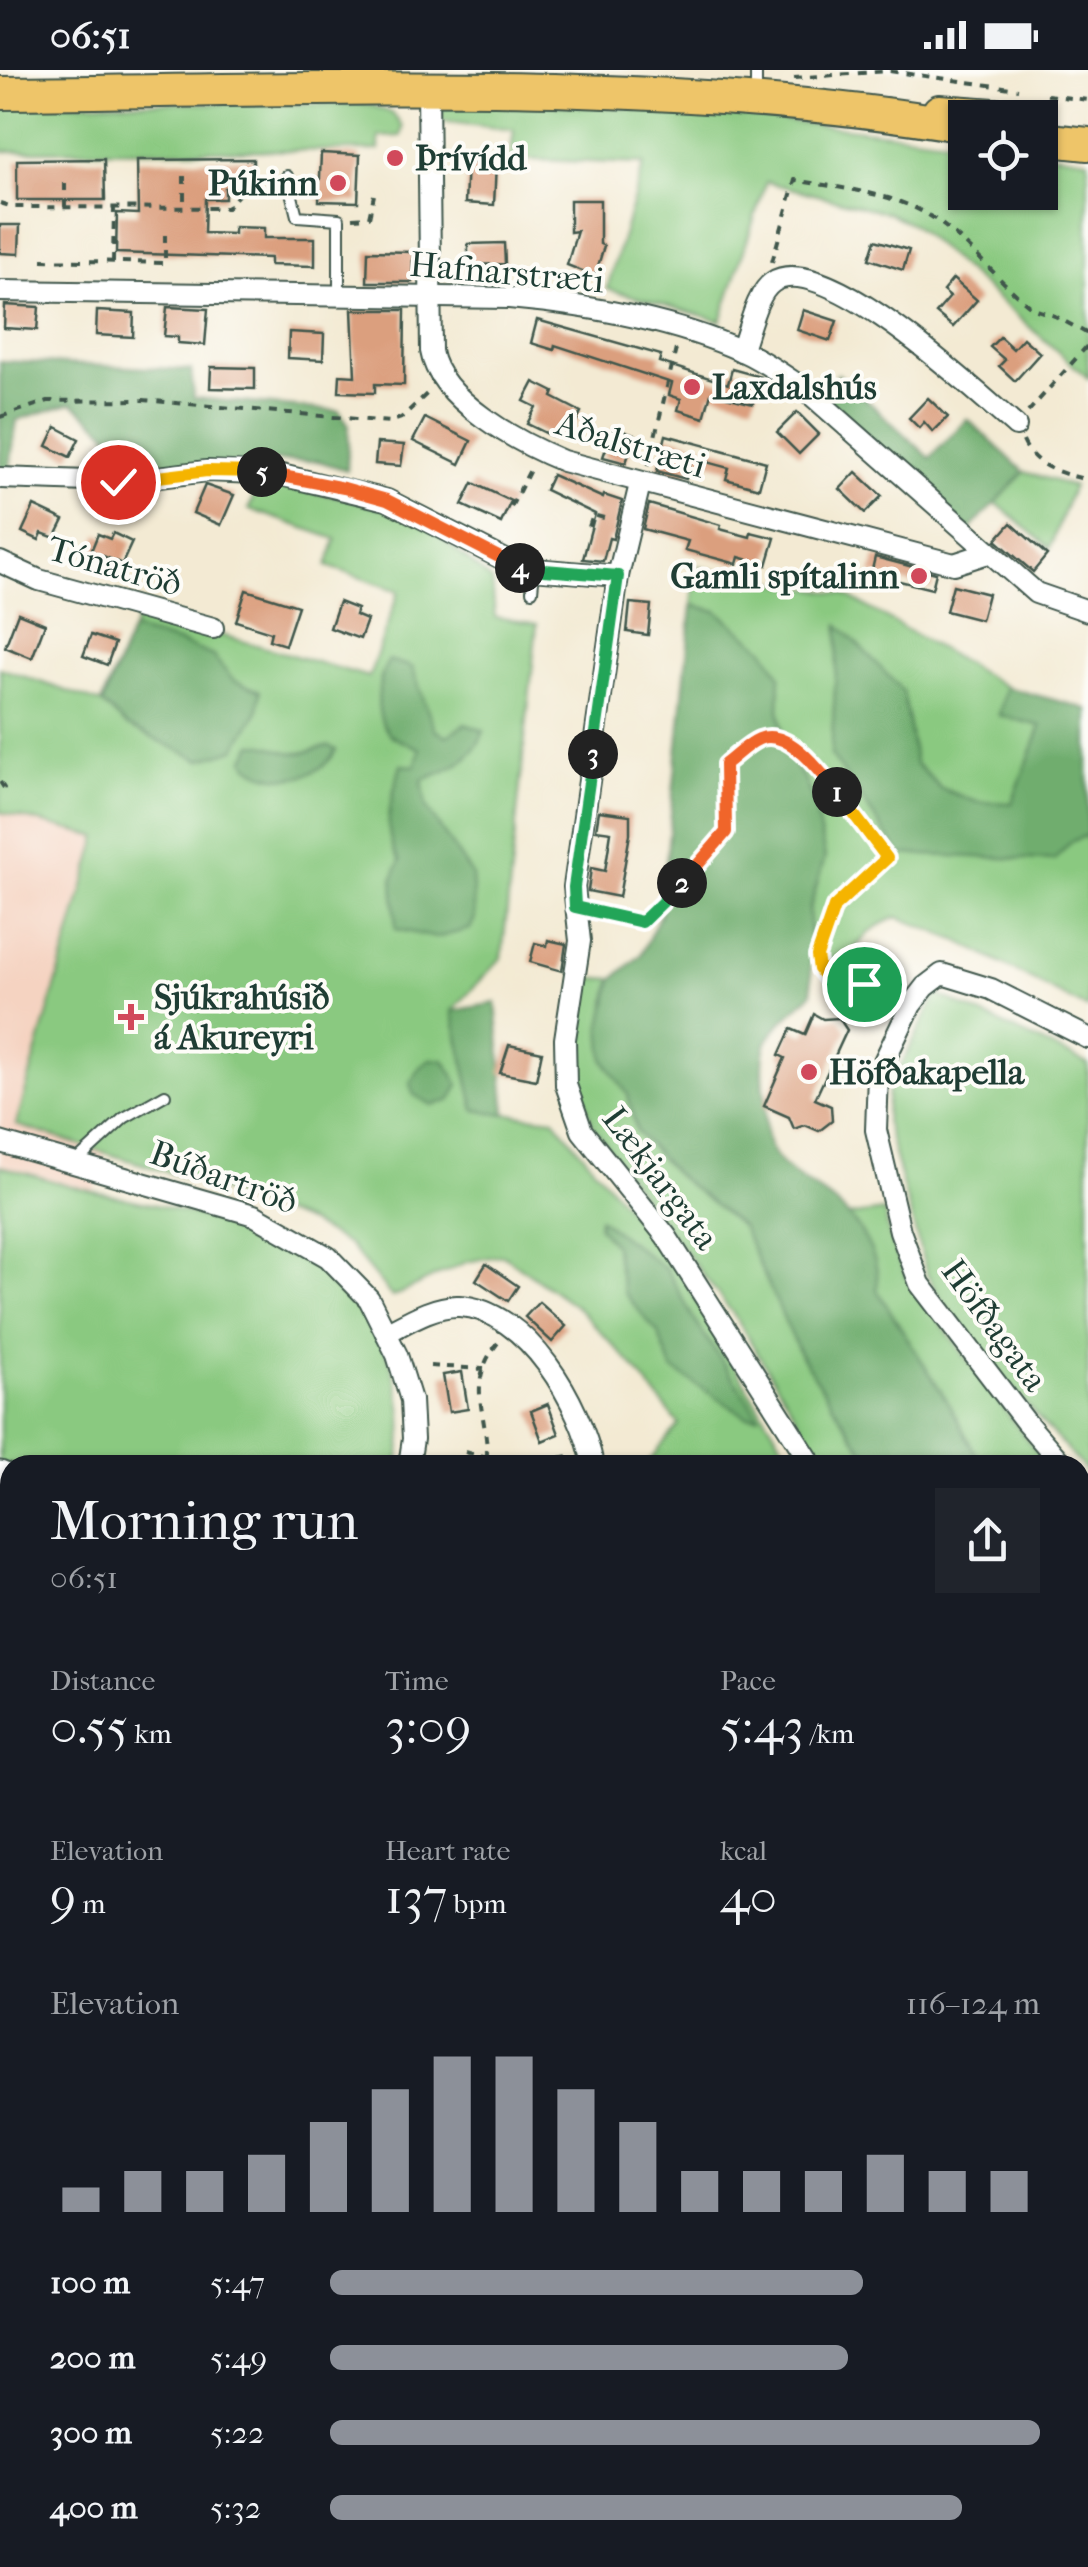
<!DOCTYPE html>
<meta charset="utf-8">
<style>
body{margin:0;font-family:"IM FELL French Canon",serif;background:#20242c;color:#f1f3f6;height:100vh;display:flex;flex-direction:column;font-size:38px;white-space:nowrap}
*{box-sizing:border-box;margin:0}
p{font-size:32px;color:#9ea1a6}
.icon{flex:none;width:55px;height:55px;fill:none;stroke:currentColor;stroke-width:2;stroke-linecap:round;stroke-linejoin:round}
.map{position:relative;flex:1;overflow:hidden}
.details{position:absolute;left:0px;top:1385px;width:1090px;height:1112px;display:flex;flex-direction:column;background:#171b24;border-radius:30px 30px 0 0;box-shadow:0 2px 8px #0004}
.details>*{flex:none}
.tools{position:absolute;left:948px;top:30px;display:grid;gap:20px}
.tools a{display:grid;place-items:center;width:110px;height:110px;border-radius:0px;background:#171b24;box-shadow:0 2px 8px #0004;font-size:50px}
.pin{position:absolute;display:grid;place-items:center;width:85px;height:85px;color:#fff;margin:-42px;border:5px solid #fff;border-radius:50%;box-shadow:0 2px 10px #0007}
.km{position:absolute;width:50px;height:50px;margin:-25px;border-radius:50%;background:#222;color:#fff;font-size:28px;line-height:50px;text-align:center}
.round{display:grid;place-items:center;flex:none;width:105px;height:105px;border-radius:0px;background:#20242c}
.headline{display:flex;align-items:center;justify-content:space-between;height:170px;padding:0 50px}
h1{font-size:55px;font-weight:600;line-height:75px}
.metrics{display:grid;grid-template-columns:repeat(3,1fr);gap:15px;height:170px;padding:10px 50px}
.metrics div{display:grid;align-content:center}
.metrics b{font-size:50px;font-weight:600}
.metrics small{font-size:28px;font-weight:400}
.metrics p{font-size:28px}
.chart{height:280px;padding:20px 50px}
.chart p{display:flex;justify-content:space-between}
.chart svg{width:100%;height:180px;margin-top:10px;stroke:#8c9099;stroke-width:6}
ul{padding:0 50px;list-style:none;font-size:32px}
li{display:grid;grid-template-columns:160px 120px 1fr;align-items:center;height:75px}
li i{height:25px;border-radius:12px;background:#8c9099}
.status{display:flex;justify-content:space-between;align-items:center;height:70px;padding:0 50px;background:#171b24;direction:ltr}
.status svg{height:28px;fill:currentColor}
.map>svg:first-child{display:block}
.built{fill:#f5d3c1}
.green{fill:#8ac980;stroke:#54835a;stroke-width:2.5}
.forest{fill:#6fad6e;stroke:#477551;stroke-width:2.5}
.building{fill:#db9f7e}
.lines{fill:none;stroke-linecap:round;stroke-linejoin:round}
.service-casing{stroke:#3f574c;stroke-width:14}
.minor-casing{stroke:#3f574c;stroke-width:24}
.tertiary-casing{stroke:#3f574c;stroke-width:29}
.trunk-casing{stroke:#3f574c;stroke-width:36}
.path{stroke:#3f574c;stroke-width:4;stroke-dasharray:8 8;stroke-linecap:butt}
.service{stroke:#fff;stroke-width:10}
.minor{stroke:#fff;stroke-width:20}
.tertiary{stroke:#fff;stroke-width:25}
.trunk{stroke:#eec569;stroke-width:32}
.split-1-casing{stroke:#fff;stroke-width:20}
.split-2-casing{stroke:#fff;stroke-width:20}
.split-3-casing{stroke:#fff;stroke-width:20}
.split-4-casing{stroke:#fff;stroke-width:20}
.split-5-casing{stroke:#fff;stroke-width:20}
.split-6-casing{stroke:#fff;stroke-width:20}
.split-1{stroke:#f5b400;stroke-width:12}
.split-2{stroke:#f0652b;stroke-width:12}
.split-3{stroke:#22a559;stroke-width:12}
.split-4{stroke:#22a559;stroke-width:12}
.split-5{stroke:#f0652b;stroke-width:12}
.split-6{stroke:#f5b400;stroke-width:12}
.poi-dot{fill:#d1495b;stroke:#fdfcf7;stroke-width:4}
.labels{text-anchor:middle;stroke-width:8;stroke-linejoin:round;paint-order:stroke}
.poi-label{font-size:35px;font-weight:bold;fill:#1f3d34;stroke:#fdfcf7;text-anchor:start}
.street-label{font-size:35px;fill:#1f3d34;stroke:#fdfcf7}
</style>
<div class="status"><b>06:51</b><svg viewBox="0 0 49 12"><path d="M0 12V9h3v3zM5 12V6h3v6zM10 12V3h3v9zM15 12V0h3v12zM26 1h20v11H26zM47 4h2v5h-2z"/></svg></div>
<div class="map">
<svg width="1088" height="2497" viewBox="0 0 1088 2497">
<rect width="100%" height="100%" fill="#fdfcf7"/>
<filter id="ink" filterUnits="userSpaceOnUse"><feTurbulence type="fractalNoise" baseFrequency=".01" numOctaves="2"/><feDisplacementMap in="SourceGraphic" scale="20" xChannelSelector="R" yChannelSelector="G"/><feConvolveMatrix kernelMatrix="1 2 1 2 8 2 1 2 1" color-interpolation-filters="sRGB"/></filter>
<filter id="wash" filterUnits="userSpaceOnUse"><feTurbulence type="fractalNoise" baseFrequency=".0048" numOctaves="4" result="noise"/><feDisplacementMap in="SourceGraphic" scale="40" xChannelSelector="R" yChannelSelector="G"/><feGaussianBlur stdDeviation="2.25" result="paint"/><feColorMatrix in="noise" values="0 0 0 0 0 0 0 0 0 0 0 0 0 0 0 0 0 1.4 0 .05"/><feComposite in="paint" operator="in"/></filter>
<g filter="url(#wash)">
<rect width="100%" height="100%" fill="#f3ead3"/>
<g class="built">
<polygon points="0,742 99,767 193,1110 104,1084 94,1121 0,1095"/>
<polygon points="0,1846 10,1848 10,2428 0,2426"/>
</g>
<g class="green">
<polygon points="479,31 701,41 965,72 965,122 1040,122 1040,82 1088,89 1088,308 912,154 888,143 766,112 721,251 607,219 644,94 510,89 514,60 439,51 440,43 449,33"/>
<polygon points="0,32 369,34 392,43 403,57 401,66 379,67 379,80 0,81"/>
<polygon points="1024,402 1073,416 1050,478 996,433"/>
<polygon points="258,414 349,428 421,450 492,511 495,547 537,554 502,887 452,941 475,1040 554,1049 634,1146 662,1171 751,1324 796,1395 646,1395 679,1354 634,1297 578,1238 503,1185 466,1192 392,1227 349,1175 307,1152 193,1110 16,1055 98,767 0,742 0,598 101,633 140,542 369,607 399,521 327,496 336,469 249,439"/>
<path d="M696,497L734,506L844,524L1006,617L999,645L1041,656L1012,734L977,732L941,718L915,693L903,621L839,556L831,685L989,787L1054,790L1072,771L1088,765V939L956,870L898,847C876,855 861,866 851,888L813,891L809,841L825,787L814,733L805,711L787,684L779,639L780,605L717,541L692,535Z"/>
<polygon points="581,907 613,909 606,931 604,990 628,1025 637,1062 675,1104 742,1156 802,1288 862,1379 878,1395 827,1395 734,1245 643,1127 593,1056 573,991"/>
<polygon points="937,924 1088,994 1088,1403 1004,1310 943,1232 927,1205 885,1051 888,1021"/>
<path d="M0,1096C32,1104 63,1115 95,1122C206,1145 346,1171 390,1291C402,1326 407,1359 397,1395H0Z"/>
<polygon points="884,1141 892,1175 906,1206 1046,1395 994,1395 977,1386 946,1329 876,1219 860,1160 847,1146"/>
<polygon points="1080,1440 1088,1451 1088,1599 1080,1591"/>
<polygon points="1080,1625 1088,1633 1088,1824 1080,1817"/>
<polygon points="1080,1850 1088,1856 1088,2115 1080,2123"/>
</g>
<g class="forest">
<polygon points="0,291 191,300 194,328 339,341 349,355 347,400 318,391 267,391 130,402 121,392 106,361 72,333 17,350 9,403 0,402"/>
<polygon points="838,304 930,388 967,349 1024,402 969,461 820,323"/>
<path d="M692,535L717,541L765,580L780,605L779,639L787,684L805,711L814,733L825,787L809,841L812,923C771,964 757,965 765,1026C767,1042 763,1065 771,1079C786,1106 813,1114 835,1133C859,1153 882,1188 877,1220L946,1329L977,1386L994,1395H878L862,1379L802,1288L742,1157L675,1104L637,1062L628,1025L604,990L601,958L613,909L641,885L661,842Z"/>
<polygon points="839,555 903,621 915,693 941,719 977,732 1012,733 1041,656 999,645 1006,617 1088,639 1088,765 1072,771 1054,790 900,784 831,685"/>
<polygon points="132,560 181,573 213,586 233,610 260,621 258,641 235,679 200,690 127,656 102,634"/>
<path d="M389,590L412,597L435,660L447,666L465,654L484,661C474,690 450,700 422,710L426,737L472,805L475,848L470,859L436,868L396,859L393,808L400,791C379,760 392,728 401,695L415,696L420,679C411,674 398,671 391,665C372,648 377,608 389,590Z"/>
<path d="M253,674C268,673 280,682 295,683C308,684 316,678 329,676L336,680C321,712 266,718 244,690Z"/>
<polygon points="496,933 506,1044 475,1040 452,941"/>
<polygon points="430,989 444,990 459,1015 450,1031 432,1035 414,1025 410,1014 419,998"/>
<polygon points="599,1148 667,1200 695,1251 759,1346 747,1347 672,1299 658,1263 624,1223 614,1176 598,1156"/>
</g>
<g id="blocks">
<g class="building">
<polygon points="321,83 360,85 358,132 319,131"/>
<polygon points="104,89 105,130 17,130 17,90"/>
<polygon points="253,89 253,117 225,118 225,129 205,129 204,163 234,164 234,157 264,158 264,168 315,168 315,196 270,195 270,188 116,183 117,143 138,144 137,90"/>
<polygon points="467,92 496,93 494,135 465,133"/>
<polygon points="570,130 600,130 600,174 604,176 595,206 567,195 577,161 570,162"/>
<polygon points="0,155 20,155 19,184 0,183"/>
<polygon points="875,170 909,180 903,200 869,189"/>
<polygon points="504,173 505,194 468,195 468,174"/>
<polygon points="368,181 413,182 412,212 367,212"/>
<polygon points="953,209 977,230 953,257 936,243 950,227 943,221"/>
<polygon points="5,235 39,237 37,260 4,258"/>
<polygon points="167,237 208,239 205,275 178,273 178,267 164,266"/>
<polygon points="352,240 405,240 404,315 375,314 375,323 339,322 340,305 355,306"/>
<polygon points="803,240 837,251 830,271 797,260"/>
<polygon points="97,241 134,243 133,267 96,265"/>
<polygon points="537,250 661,285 659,292 728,314 732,299 761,307 753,334 711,323 704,348 678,340 681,329 669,325 672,313 555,275 554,280 531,273"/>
<polygon points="289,262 324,264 323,290 288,288"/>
<polygon points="1000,267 1013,279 1023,268 1040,283 1015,311 999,296 1005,290 990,277"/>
<polygon points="211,297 255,298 255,319 210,318"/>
<polygon points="534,312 554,322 552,327 581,342 568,369 556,363 554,367 527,354 536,337 524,331"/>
<polygon points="928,328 948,347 933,362 924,352 919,358 909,348"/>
<polygon points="797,342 819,364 799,384 777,362"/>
<polygon points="425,348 471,371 460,394 413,371"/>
<polygon points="56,357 79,369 70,387 47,376"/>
<polygon points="613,358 635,365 626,393 603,387"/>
<polygon points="666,365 766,392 759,418 726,409 729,398 692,388 686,409 657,401"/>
<polygon points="377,373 404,375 401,396 375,394"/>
<polygon points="856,402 882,426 865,443 840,419"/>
<polygon points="552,405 603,428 604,425 622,431 613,469 609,468 603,491 583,489 595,444 545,420"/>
<polygon points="473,413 511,431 501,453 462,435"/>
<polygon points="205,415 234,425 221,455 193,443"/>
<polygon points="649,434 721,455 720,459 750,467 751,462 775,468 767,495 739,487 737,494 685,480 688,471 643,459"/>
<polygon points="34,436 64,450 55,468 42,463 39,470 22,462"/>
<polygon points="1011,453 1047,485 1033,502 996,470"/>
<polygon points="113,463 132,472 122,494 91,481 98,464 110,469"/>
<polygon points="875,487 936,503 932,519 871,504"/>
<polygon points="953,515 988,524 981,550 946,541"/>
<polygon points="246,520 298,536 285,575 269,570 271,562 236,551"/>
<polygon points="339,532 357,539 355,545 367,550 360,569 330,558"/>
<polygon points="630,533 651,535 648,565 627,562"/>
<polygon points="18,543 45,554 32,588 5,577"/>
<polygon points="91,565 115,573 107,595 83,586"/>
<polygon points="599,741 630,745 630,764 619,827 588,821 591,798 605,801 611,762 596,760"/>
<polygon points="548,870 566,874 562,901 530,892 535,873 547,876"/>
<polygon points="814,944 823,949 839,948 847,960 815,1029 831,1036 832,1051 819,1061 805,1055 794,1059 789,1047 764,1036 785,988 779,985 791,959 805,965"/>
<polygon points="509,975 542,982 536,1010 500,1003"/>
<polygon points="486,1194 518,1216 508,1231 476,1210"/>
<polygon points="539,1232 566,1256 552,1272 525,1247"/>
<polygon points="462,1302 468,1339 449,1342 443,1305"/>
<polygon points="548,1334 559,1364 542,1371 531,1341"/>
</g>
</g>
</g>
<g filter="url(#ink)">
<use href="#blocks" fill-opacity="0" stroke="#3f574c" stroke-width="2.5"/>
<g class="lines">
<defs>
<g id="service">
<polyline points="756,0 756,26"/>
<polyline points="287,106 297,146 339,149 339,224"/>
<polyline points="532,521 534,500"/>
<polyline points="76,1092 124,1048 165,1025"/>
<polyline points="514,2497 523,2488"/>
</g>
<g id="minor">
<path d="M428,20L431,281C439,330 519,373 563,391L954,494L988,483"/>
<path d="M0,221L509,228C587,235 670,249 742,281C765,291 786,307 807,321L1036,523L1088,541"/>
<path d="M741,281C749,261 756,223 773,212C824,178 977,323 1016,356"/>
<polyline points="0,408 118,412 207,401 277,404 387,430 521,498 618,506"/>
<polyline points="640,414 618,506 574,817 580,871 565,969 566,1015 582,1061 666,1166 812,1395"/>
<polyline points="0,492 39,510 213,558"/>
<polyline points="0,1072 254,1145 328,1187 369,1229 397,1285 411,1330 413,1369 409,1395"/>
<path d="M386,1263C407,1252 434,1235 459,1236C527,1239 582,1336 593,1395"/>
<polyline points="1063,1395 1025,1351 920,1214 900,1161 876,1060 878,1004 911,935 925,917 942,904 991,919 1088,968"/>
<polyline points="1080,1414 1088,1423"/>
<polyline points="1080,1608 1088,1616"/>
<polyline points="3,1654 10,1656"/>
<polyline points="0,1745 10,1729"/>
<polyline points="0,1821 10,1823"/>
<polyline points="1080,2394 1088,2387"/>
<polyline points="0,2466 10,2469"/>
<polyline points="1080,2477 1088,2484"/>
<polyline points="82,2488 119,2497"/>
<polyline points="357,2488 362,2497"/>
<polyline points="286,2497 315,2488"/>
<polyline points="971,2497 980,2488"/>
</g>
<g id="tertiary">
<polyline points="0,1404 10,1408"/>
<polyline points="0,1428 10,1428"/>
<polyline points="1080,1838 1088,1845"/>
<polyline points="1080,2132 1088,2123"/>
<polyline points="1080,2158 1088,2151"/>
<polyline points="783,2497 790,2488"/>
</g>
<g id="trunk">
<path d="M0,23C316,21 654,3 965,56"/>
<polyline points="939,41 1035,48"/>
<polyline points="1040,69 1088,74"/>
</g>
</defs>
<use href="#service" class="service-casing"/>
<use href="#minor" class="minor-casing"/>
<use href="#tertiary" class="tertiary-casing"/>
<use href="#trunk" class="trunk-casing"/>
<g class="path">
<polyline points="794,8 889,1 1018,19"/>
<polyline points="1047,25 1088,30"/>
<polyline points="184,106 184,137"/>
<polyline points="257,119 277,119"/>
<polyline points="0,133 13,137 227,138 244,118 257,119 257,103 241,103"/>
<polyline points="65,137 65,109"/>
<polyline points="353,148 369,147 374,125"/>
<polyline points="42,190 165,193 165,165"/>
<polyline points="113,192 114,138"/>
<path d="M772,192L795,110C842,119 896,122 936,150C972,175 999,213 1034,239L1055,246L1088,264"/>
<polyline points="1028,342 1088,275"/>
<polyline points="0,347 48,331 143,330 390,352 401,348 431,320"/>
<path d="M1023,371C1035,398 1061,403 1088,410"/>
<polyline points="648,396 676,279"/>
<polyline points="511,437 532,396"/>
<polyline points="589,457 593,445 611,450"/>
<polyline points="0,712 4,718 0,723"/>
<path d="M594,841L642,852L690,806L726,762L725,693C736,686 752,669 765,668C807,665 866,755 887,787L834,837L817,886L819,899L835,922L864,914"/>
<polyline points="430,1296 484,1299"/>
<path d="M465,1382C501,1391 534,1394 569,1386"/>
<path d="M487,1388C488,1341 463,1313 501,1269"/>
<polyline points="1080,1868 1088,1876"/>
<polyline points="1080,2087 1088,2080"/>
<polyline points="1080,2341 1088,2333"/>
<polyline points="1080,2426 1088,2419"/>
<polyline points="593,2497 600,2488"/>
<polyline points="697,2497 704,2488"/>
<polyline points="927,2497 936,2488"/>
</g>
<use href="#service" class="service"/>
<use href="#minor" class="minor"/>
<use href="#tertiary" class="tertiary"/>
<use href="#trunk" class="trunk"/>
</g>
</g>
<g class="lines" filter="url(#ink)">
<defs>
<polyline id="split-1" points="837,722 887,788 834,837 817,886 819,899 836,922 864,914"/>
<path id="split-2" d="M682,813L726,762L725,694C736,686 747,674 759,669C789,657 822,704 837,722"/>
<polyline id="split-3" points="593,684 574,817 575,837 642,852 682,813"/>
<polyline id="split-4" points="520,498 618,506 593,684"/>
<polyline id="split-5" points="262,402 344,418 387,430 520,498"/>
<polyline id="split-6" points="118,412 207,401 262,402"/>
</defs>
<use href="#split-1" class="split-1-casing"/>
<use href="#split-2" class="split-2-casing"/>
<use href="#split-3" class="split-3-casing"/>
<use href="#split-4" class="split-4-casing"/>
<use href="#split-5" class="split-5-casing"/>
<use href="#split-6" class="split-6-casing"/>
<use href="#split-1" class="split-1"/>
<use href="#split-2" class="split-2"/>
<use href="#split-3" class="split-3"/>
<use href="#split-4" class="split-4"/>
<use href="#split-5" class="split-5"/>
<use href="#split-6" class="split-6"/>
</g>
<g class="poi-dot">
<circle cx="395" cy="88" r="10"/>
<circle cx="338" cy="113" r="10"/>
<circle cx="692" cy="317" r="10"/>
<circle cx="919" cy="506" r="10"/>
<path d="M126 932h10v10h10v10h-10v10h-10v-10h-10v-10h10z"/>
<circle cx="809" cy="1002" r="10"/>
</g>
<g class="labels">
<g class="poi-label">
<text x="415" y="100">Þrívídd</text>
<text x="318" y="125" text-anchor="end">Púkinn</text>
<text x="712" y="329">Laxdalshús</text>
<text x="899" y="518" text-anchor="end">Gamli spítalinn</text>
<text x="154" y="939">Sjúkrahúsið<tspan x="154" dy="40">á Akureyri</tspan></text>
<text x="829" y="1014">Höfðakapella</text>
</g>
<g class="street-label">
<text transform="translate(507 202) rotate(5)" y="12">Hafnarstræti</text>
<text transform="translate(631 374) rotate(17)" y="12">Aðalstræti</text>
<text transform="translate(115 496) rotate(16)" y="12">Tónatröð</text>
<text transform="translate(224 1107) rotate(20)" y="12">Búðartröð</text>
<text transform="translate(661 1108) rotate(53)" y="12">Lækjargata</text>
<text transform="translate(995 1255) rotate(54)" y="12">Höfðagata</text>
</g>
</g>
</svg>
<div class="tools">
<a><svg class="icon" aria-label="locate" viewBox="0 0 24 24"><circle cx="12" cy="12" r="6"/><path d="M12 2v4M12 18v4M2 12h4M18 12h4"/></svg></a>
</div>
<div class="pin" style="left:864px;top:914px;background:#1e9e55"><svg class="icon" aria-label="arrive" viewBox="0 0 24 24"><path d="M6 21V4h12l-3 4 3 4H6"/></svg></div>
<div class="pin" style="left:118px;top:412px;background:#d93025"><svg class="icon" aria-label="check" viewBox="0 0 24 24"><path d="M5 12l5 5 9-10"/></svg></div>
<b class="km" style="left:837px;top:722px">1</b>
<b class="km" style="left:682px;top:813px">2</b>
<b class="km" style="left:593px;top:684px">3</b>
<b class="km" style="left:520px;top:498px">4</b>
<b class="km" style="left:262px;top:402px">5</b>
<section class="details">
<div class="headline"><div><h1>Morning run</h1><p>06:51</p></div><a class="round"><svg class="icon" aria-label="share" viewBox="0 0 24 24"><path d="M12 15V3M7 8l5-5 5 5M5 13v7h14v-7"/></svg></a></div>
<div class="metrics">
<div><p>Distance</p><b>0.55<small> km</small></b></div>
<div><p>Time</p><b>3:09</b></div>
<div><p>Pace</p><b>5:43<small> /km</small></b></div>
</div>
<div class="metrics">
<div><p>Elevation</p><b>9<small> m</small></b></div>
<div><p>Heart rate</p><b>137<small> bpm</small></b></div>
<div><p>kcal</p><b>40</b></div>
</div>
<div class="chart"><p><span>Elevation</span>116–124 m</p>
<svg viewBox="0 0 160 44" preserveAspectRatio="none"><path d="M5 44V38M15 44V34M25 44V34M35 44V30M45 44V22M55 44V14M65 44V6M75 44V6M85 44V14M95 44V22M105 44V34M115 44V34M125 44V34M135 44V30M145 44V34M155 44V34"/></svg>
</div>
<ul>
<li><b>100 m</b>5:47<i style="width:75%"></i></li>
<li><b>200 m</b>5:49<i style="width:73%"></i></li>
<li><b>300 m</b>5:22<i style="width:100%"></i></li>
<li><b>400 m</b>5:32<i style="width:89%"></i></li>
</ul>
</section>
</div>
